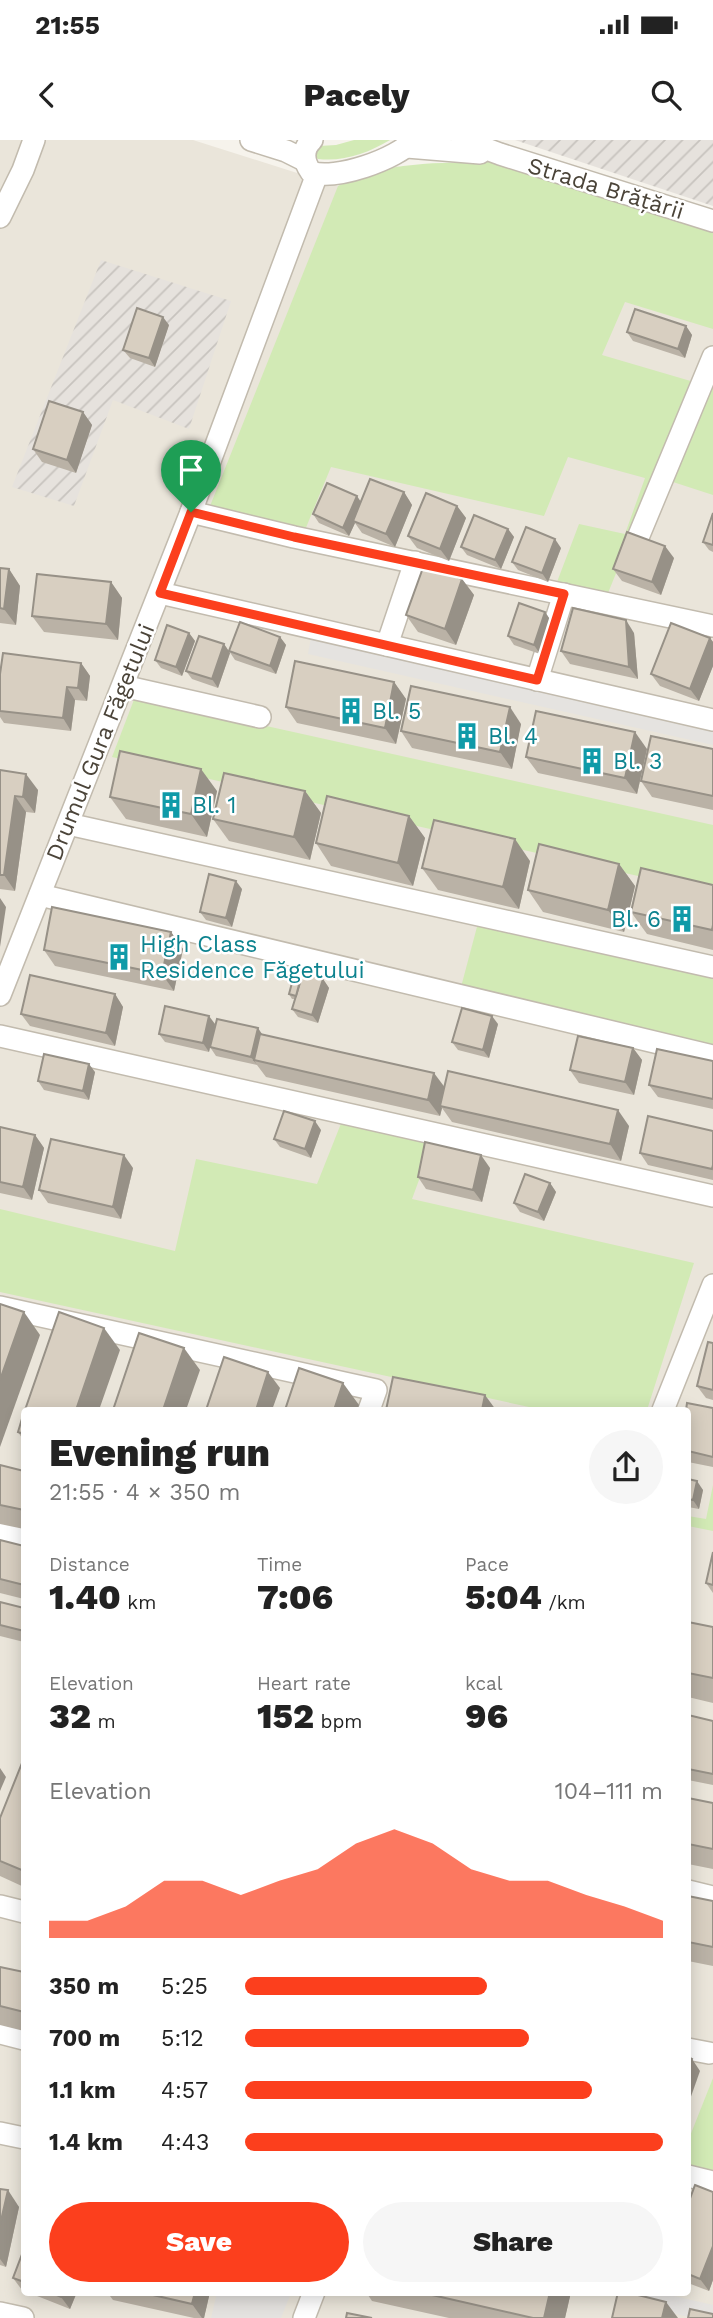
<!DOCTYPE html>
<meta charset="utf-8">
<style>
body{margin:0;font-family:"Work Sans",sans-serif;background:#f6f6f6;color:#222;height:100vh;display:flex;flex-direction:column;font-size:26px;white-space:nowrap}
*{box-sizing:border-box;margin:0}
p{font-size:23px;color:#767676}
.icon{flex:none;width:38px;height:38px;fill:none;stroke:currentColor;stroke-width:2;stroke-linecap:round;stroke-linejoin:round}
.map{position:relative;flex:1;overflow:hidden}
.details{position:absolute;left:21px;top:1267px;width:670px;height:889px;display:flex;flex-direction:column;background:#fff;border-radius:7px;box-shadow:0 4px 18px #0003}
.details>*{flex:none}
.pin{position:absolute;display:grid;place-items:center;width:60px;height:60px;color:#fff;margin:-72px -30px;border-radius:50% 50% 50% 0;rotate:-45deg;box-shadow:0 0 7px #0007}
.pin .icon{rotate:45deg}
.round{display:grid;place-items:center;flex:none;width:74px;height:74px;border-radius:37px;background:#f6f6f6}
.head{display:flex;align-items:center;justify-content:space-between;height:119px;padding:0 28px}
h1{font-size:38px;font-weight:800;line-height:52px}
.figures{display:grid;grid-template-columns:repeat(3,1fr);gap:10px;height:119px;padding:7px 28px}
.figures div{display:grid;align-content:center}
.figures b{font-size:35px;font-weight:800}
.figures small{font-size:19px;font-weight:400}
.figures p{font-size:19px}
.chart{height:196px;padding:14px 28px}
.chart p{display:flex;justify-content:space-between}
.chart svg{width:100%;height:126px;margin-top:7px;fill:#fc3f1d;opacity:.7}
.button{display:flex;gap:14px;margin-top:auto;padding:14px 28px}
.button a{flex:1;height:80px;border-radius:42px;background:#fc3f1d;color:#fff;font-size:28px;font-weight:800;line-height:80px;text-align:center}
.button a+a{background:#f6f6f6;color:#222}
ul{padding:0 28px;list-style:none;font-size:23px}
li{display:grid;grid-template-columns:112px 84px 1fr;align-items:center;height:52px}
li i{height:18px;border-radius:9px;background:#fc3f1d}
.status{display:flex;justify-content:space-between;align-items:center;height:49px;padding:0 35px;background:#fff;direction:ltr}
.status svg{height:19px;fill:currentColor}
header{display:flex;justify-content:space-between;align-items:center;height:91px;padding:0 28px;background:#fff;font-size:32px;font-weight:800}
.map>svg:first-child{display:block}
.residential{fill:#eae5da;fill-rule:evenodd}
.industrial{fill:url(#industrial-furrows)}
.green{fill:#d2eab5}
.parking{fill:#e5e3e0}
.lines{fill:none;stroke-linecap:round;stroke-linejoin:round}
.street-casing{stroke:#c2bbae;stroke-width:24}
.street{stroke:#fff;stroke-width:21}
.wall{fill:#bab2a6}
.shaded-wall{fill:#979187}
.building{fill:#d8cfc1;stroke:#979187;stroke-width:2}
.route-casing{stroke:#fff;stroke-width:14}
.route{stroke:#fc3f1d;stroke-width:9}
.labels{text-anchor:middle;stroke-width:5;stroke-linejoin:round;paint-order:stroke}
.street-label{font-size:23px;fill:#4b4439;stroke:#fff}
.culture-label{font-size:23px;fill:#0d838f;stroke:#fff;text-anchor:start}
</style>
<div class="status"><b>21:55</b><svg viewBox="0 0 49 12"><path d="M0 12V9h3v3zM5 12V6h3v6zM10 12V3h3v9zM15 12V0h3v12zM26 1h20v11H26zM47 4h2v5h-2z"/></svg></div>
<header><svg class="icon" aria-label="back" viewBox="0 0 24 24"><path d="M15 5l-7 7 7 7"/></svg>Pacely<svg class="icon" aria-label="search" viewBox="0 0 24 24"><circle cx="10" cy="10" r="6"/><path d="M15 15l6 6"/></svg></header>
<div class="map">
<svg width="713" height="2178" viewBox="0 0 713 2178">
<defs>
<pattern id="industrial-furrows" width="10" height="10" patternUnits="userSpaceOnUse" patternTransform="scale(1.75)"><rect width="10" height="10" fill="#e6e2dd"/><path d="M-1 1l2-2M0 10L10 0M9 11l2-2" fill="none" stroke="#c7c3be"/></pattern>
</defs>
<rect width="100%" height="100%" fill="#f6f3ec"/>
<path class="residential" d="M0,0H193L338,46L352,38L396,26L713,89V2178H0ZM24,1270H688V2152H24Z"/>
<g class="industrial">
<polygon points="515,0 713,0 713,66"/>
<polygon points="101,120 231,161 189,289 113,260 74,366 12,347"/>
</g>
<g class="green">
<path d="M354,0H390C368,13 344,22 318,19L314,15L319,6L336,5Z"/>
<path d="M491,21L713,89V189L625,162L602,215L694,242L608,453L557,442L579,384L625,394L645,338L568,317L544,376L331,327L305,390L208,371L338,46C385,20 440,24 491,21Z"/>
<polygon points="713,242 713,355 673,342"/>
<polygon points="135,557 713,685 713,753 112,617"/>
<polygon points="478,783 713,837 713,907 461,847"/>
<polygon points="342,981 433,1002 412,1059 694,1123 647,1270 543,1270 0,1152 0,1069 175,1111 196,1019 317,1044"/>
<polygon points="713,1345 713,1391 688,1386 688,1376 706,1379"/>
<polygon points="713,1938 713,2037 688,2031 688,2001"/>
</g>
<g class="parking">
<polygon points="311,497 713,587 713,605 308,514"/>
<polygon points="217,2153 217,2152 291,2153 281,2178 211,2178"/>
<polygon points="626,2153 661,2153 713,2165 713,2178 693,2178 622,2162"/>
</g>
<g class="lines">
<defs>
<g id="street">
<polyline points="251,0 286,11 304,20"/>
<path d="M312,0C302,9 303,21 311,32C334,41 398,19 413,0"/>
<polyline points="462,0 500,14 713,81"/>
<polyline points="407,7 480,13"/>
<polyline points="0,77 23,30 34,0"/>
<polyline points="191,372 294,397 713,486"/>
<polyline points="637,400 713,217"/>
<polyline points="160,453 713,580"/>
<polyline points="387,505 415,422"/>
<polyline points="537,540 564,454"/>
<polyline points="123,546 260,577"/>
<polyline points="68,684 713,827"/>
<polyline points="40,755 713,916"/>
<polyline points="0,855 191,372 317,34"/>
<polyline points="0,896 713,1056"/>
<polyline points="0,1167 376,1250 369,1270"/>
<polyline points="663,1270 713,1145"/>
<polyline points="0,1393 24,1399"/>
<polyline points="688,1751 713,1757"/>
<polyline points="0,1766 24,1772"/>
<polyline points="0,1893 24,1899"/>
<polyline points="688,1909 709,1913"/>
<polyline points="0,1993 24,1998"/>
<polyline points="688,2036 713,2042"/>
<polyline points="0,2173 23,2178"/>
<polyline points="304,2178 314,2152"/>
</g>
</defs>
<use href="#street" class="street-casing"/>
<use href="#street" class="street"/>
</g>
<g class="wall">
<polygon points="169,185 155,227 130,218 123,210"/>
<polygon points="686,186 692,195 685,218 633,201 627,192"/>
<polygon points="83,272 92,285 76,333 42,322 33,309"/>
<polygon points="404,352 412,365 395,407 362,393 355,383 349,396 319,383 313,374 361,362"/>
<polygon points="457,366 466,378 449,421 417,408 408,396"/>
<polygon points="713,373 713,412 709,410 703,402"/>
<polygon points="508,389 514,397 501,429 467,415 461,407"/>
<polygon points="561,408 548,442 518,430 512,422"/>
<polygon points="674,418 661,455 622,441 613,429"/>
<polygon points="0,428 9,429 20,446 16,485 0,483"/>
<polygon points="462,439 474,455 456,505 418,492 406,475"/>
<polygon points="111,442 122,458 118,500 44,492 32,476"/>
<polygon points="545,472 551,481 540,514 514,505 508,496"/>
<polygon points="189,493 195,501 182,536 161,528 155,520"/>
<polygon points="634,493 638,539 570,524 561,511"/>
<polygon points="280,497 286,505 276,534 235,520 229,511"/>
<polygon points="710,498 713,502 713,526 699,561 660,546 651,534"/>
<polygon points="224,504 230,513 218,548 192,539 186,531"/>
<polygon points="81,523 90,536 87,561 75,560 71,591 4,583 0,577 0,534"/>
<polygon points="394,542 406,559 396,604 297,583 286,567"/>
<polygon points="521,584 512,629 412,608 401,591"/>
<polygon points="647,609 637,654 538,633 526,617"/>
<polygon points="713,609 713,670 652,657 641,641"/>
<polygon points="0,630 38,650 35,673 26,672 15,751 0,749"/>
<polygon points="217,651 207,697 126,679 110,657"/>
<polygon points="305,651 321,673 310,720 229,701 213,679"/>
<polygon points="409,676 425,698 413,746 331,726 316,703"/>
<polygon points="530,721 519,769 438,750 422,728"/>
<polygon points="619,724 635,746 624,792 543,772 528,750"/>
<polygon points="713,745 713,810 647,794 631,772"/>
<polygon points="242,749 232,787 206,780 200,772"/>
<polygon points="171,792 183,809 174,851 55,826 44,810"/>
<polygon points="323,839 329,848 318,883 298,877 292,869 295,859 292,859 289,854 300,841"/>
<polygon points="115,854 123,867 115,906 30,886 21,874"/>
<polygon points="215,884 262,894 444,947 629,986 621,1021 452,982 442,968 440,976 266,937 257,925 216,916 210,907 209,912 165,902 159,894"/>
<polygon points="498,884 489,918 458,910 452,902"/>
<polygon points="633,908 642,920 634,955 579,943 570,930"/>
<polygon points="713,921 713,969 658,957 649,945"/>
<polygon points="95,932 89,960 44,950 38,941"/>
<polygon points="0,987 35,995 44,1008 32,1060 0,1053"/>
<polygon points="321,990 311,1018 280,1007 274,999"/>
<polygon points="713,991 713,1040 648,1025 640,1013"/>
<polygon points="133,1028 121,1079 48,1063 39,1050"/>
<polygon points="490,1028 482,1062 426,1049 418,1037"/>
<polygon points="550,1043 556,1052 544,1081 520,1072 514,1063"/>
<polygon points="713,1203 713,1260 706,1258 697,1246"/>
<polygon points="713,1268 713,1327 688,1322 688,1270"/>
<polygon points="24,1272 24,1301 18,1292"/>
<polygon points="0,1325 24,1331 24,1389 0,1384"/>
<polygon points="688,1339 703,1350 699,1369 688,1367"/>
<polygon points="0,1400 24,1406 24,1459 0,1453"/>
<polygon points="713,1412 713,1453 706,1443"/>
<polygon points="0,1462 24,1468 24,1502 0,1496"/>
<polygon points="688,1482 713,1487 713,1563 688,1557"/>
<polygon points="688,1575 713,1581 713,1645 688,1640"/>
<polygon points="24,1618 24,1747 0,1736 0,1678"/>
<polygon points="688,1658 713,1663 713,1729 688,1724"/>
<polygon points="688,1756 713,1761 713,1826 688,1821"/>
<polygon points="0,1827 24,1832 24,1891 0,1885"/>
<polygon points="0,2049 19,2067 6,2127 0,2125"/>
<polygon points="713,2052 713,2140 709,2151 688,2143 688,2064"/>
<polygon points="24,2109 24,2151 22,2150 13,2138"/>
<polygon points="27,2152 77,2152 70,2169"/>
<polygon points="107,2152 210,2152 204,2178 194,2178 113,2160"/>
<polygon points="366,2152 571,2152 565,2178 449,2178 372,2161"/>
</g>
<g class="shaded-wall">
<polygon points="163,177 169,185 155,227 149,218"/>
<polygon points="686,186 692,195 685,218 678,209"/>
<polygon points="83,272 92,285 76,333 67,320"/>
<polygon points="404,352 412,365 395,407 386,394"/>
<polygon points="357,356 363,365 353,381 355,383 349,396 343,388"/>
<polygon points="457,366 466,378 449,421 440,409"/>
<polygon points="508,389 514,397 501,429 495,420"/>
<polygon points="555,399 561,408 548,442 542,433"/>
<polygon points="665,406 674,418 661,455 652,442"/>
<polygon points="9,429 20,446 16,485 4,469"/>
<polygon points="462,439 474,455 456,505 445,489"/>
<polygon points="111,442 122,458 118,500 106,484"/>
<polygon points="545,472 551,481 540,514 534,505"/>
<polygon points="626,480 634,493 638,539 629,527"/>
<polygon points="189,493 195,501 182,536 176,527"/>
<polygon points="280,497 286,505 276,534 270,526"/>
<polygon points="710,498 713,502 713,526 699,561 690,549"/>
<polygon points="224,504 230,513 218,548 212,539"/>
<polygon points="81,523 90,536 87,561 78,548"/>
<polygon points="394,542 406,559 396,604 385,588"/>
<polygon points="67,547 75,560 71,591 63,578"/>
<polygon points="510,567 521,584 512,629 500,612"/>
<polygon points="635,592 647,609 637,654 625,638"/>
<polygon points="201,629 217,651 207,697 191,674"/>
<polygon points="26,634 38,650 35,673 23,657"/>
<polygon points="305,651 321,673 310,720 294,697"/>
<polygon points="15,656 26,672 15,751 4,735"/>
<polygon points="409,676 425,698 413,746 398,723"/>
<polygon points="515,699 530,721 519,769 503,747"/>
<polygon points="619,724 635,746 624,792 608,770"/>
<polygon points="236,741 242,749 232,787 226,778"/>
<polygon points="0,758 6,767 0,807"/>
<polygon points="171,792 183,809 174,851 162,834"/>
<polygon points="323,839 329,848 318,883 312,875"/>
<polygon points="115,854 123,867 115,906 106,893"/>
<polygon points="209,876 215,884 209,912 203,903"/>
<polygon points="492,876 498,884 489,918 483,910"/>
<polygon points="258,888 264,897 254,920 257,925 251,917"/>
<polygon points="633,908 642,920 634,955 625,942"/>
<polygon points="89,924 95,932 89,960 83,951"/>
<polygon points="434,933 446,949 440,966 442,968 440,976 428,960"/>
<polygon points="618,970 629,986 621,1021 610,1004"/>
<polygon points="315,981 321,990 311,1018 305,1009"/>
<polygon points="35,995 44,1008 32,1060 23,1047"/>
<polygon points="124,1015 133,1028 121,1079 113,1067"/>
<polygon points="481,1015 490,1028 482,1062 473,1050"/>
<polygon points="550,1043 556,1052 544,1081 538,1072"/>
<polygon points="24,1172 40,1195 0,1307 0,1240"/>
<polygon points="104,1188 120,1210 99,1270 76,1270"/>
<polygon points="184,1208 200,1230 186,1270 163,1270"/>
<polygon points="268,1232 280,1248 272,1270 256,1270"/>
<polygon points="343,1243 359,1265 357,1270 334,1270"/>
<polygon points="485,1255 496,1270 482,1270"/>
<polygon points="697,1341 703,1350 699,1369 693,1360"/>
<polygon points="0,1628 6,1637 0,1651"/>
<polygon points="692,1919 700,1931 688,1965 688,1929"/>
<polygon points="8,2050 19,2067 6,2127 0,2119 0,2085"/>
<polygon points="713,2106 713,2140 709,2151 700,2139"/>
<polygon points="63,2152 77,2152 70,2169 61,2157"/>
<polygon points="195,2152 210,2152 204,2178 202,2178 192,2164"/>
<polygon points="550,2152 571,2152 565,2178 544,2178"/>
<polygon points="666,2162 678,2178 662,2178"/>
</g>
<g class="building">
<polygon points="137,168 163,177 149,218 123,210"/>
<polygon points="635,169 686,186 678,209 627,192"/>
<polygon points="49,261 83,272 67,320 33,309"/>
<polygon points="370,339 404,352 386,394 353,381"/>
<polygon points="327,343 357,356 343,388 313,374"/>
<polygon points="426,353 457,366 440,409 408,396"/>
<polygon points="713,373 713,405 703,402"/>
<polygon points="474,375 508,389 495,420 461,407"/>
<polygon points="526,387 555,399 542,433 512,422"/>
<polygon points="627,392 665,406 652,442 613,429"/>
<polygon points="424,425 462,439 445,489 406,475"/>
<polygon points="0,428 9,429 4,469 0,468"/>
<polygon points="37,434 111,442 106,484 32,476"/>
<polygon points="519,463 545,472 534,505 508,496"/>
<polygon points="573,468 626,480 629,527 561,511"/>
<polygon points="240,482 280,497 270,526 229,511"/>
<polygon points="671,483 710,498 690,549 651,534"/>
<polygon points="167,485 189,493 176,527 155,520"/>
<polygon points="199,496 224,504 212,539 186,531"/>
<polygon points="3,513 81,523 78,548 67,547 63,578 0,571 0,534"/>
<polygon points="295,521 394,542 385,588 286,567"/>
<polygon points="411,546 510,567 500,612 401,591"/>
<polygon points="536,571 635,592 625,638 526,617"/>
<polygon points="651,596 713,609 713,656 641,641"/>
<polygon points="120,611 201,629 191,674 110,657"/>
<polygon points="0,630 26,634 23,657 15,656 4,735 0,735"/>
<polygon points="224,633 305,651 294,697 213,679"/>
<polygon points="327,656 409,676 398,723 316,703"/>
<polygon points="434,680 515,699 503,747 422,728"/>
<polygon points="539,704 619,724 608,770 528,750"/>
<polygon points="641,728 713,745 713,785 712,790 631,772"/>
<polygon points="209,734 236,741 226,778 200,772"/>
<polygon points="52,767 171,792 162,834 44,810"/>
<polygon points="303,833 323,839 312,875 292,869"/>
<polygon points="30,835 115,854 106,893 21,874"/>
<polygon points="293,839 300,841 296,856 289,854"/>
<polygon points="165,866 209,876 203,903 159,894"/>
<polygon points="462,868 492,876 483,910 452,902"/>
<polygon points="217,879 258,888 251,917 210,907"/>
<polygon points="260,894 434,933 428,960 254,920"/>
<polygon points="578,896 633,908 625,942 570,930"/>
<polygon points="657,909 713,921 713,959 649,945"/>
<polygon points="44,914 89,924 83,951 38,941"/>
<polygon points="448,931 618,970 610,1004 440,966"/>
<polygon points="284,971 315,981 305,1009 274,999"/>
<polygon points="648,976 713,991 713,1025 712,1029 640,1013"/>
<polygon points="0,987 35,995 23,1047 0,1042"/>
<polygon points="51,999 124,1015 113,1067 39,1050"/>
<polygon points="425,1002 481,1015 473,1050 418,1037"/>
<polygon points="525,1034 550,1043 538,1072 514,1063"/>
<polygon points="0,1164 24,1172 0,1240"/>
<polygon points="59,1172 104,1188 76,1270 25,1270"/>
<polygon points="139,1193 184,1208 163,1270 113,1270"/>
<polygon points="708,1202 713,1203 713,1250 697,1246"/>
<polygon points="224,1217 268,1232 256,1270 206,1270"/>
<polygon points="299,1228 343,1243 334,1270 285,1270"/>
<polygon points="393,1237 485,1255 482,1270 386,1270"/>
<polygon points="687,1263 713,1268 713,1317 688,1311 688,1270 686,1270"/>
<polygon points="24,1272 24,1294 18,1292"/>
<polygon points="0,1325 24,1331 24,1370 0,1365"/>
<polygon points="688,1339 697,1341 693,1360 688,1359"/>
<polygon points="0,1400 24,1406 24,1445 0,1439"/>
<polygon points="713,1412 713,1445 706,1443"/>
<polygon points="0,1462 24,1468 24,1491 0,1485"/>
<polygon points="688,1482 713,1487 713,1538 688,1533"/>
<polygon points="688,1575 713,1581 713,1634 688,1629"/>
<polygon points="24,1618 24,1731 0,1721 0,1678"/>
<polygon points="688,1658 713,1663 713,1709 688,1704"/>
<polygon points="688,1756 713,1761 713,1807 688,1802"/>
<polygon points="0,1827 24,1832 24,1872 0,1866"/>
<polygon points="688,1917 692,1919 688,1929"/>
<polygon points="695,2045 713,2052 713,2106 700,2139 688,2134 688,2064"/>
<polygon points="0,2049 8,2050 0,2085"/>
<polygon points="24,2109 24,2142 13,2138"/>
<polygon points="50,2152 63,2152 61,2157"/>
<polygon points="140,2152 195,2152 192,2164"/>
<polygon points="419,2152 550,2152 544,2178 533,2178"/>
<polygon points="618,2152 626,2152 666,2162 662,2178 612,2178"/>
<polygon points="690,2169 713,2174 713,2178 688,2178"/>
<polygon points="347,2173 372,2178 346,2178"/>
</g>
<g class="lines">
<defs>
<polygon id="route" points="191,372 294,397 564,454 537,540 160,453"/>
</defs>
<use href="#route" class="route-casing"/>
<use href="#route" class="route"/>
</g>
<defs>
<symbol id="building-bare" viewBox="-9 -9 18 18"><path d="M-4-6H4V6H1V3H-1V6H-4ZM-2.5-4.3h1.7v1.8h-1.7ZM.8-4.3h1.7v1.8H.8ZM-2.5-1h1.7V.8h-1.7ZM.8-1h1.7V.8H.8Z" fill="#0f9aa8" stroke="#fff" stroke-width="2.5" paint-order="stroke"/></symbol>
</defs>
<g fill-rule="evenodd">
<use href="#building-bare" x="332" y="552" width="38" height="38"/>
<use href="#building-bare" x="448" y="577" width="38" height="38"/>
<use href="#building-bare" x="573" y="602" width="38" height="38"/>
<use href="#building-bare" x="152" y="646" width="38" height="38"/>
<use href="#building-bare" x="663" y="760" width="38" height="38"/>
<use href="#building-bare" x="100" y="798" width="38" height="38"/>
</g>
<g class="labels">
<g class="street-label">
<text transform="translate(606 48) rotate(17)" y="8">Strada Brățării</text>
<text transform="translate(100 602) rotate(-68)" y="8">Drumul Gura Făgetului</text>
</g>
<g class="culture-label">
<text x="372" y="579">Bl. 5</text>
<text x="488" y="604">Bl. 4</text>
<text x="613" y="629">Bl. 3</text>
<text x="192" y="673">Bl. 1</text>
<text x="661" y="787" text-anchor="end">Bl. 6</text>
<text x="140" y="812">High Class<tspan x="140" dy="26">Residence Făgetului</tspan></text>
</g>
</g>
</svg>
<div class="pin" style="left:191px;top:372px;background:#1e9e55"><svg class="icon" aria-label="arrive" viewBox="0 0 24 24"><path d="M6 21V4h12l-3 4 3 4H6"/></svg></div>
<section class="details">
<div class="head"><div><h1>Evening run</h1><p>21:55 · 4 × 350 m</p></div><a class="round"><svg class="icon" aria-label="share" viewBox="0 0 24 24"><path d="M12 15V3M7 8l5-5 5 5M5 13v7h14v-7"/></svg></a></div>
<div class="figures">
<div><p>Distance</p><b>1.40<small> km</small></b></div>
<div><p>Time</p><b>7:06</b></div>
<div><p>Pace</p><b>5:04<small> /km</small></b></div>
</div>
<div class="figures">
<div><p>Elevation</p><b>32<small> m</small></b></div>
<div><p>Heart rate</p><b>152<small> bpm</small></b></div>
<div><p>kcal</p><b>96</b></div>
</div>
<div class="chart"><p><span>Elevation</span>104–111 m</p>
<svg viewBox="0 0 160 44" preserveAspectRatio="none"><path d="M0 44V38L10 38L20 33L30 24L40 24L50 29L60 24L70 20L80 11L90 6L100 11L110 20L120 24L130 24L140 29L150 33L160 38V44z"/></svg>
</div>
<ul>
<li><b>350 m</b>5:25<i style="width:58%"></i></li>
<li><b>700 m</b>5:12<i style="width:68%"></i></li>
<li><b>1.1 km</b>4:57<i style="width:83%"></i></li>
<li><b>1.4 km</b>4:43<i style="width:100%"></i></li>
</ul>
<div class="button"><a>Save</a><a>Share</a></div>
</section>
</div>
